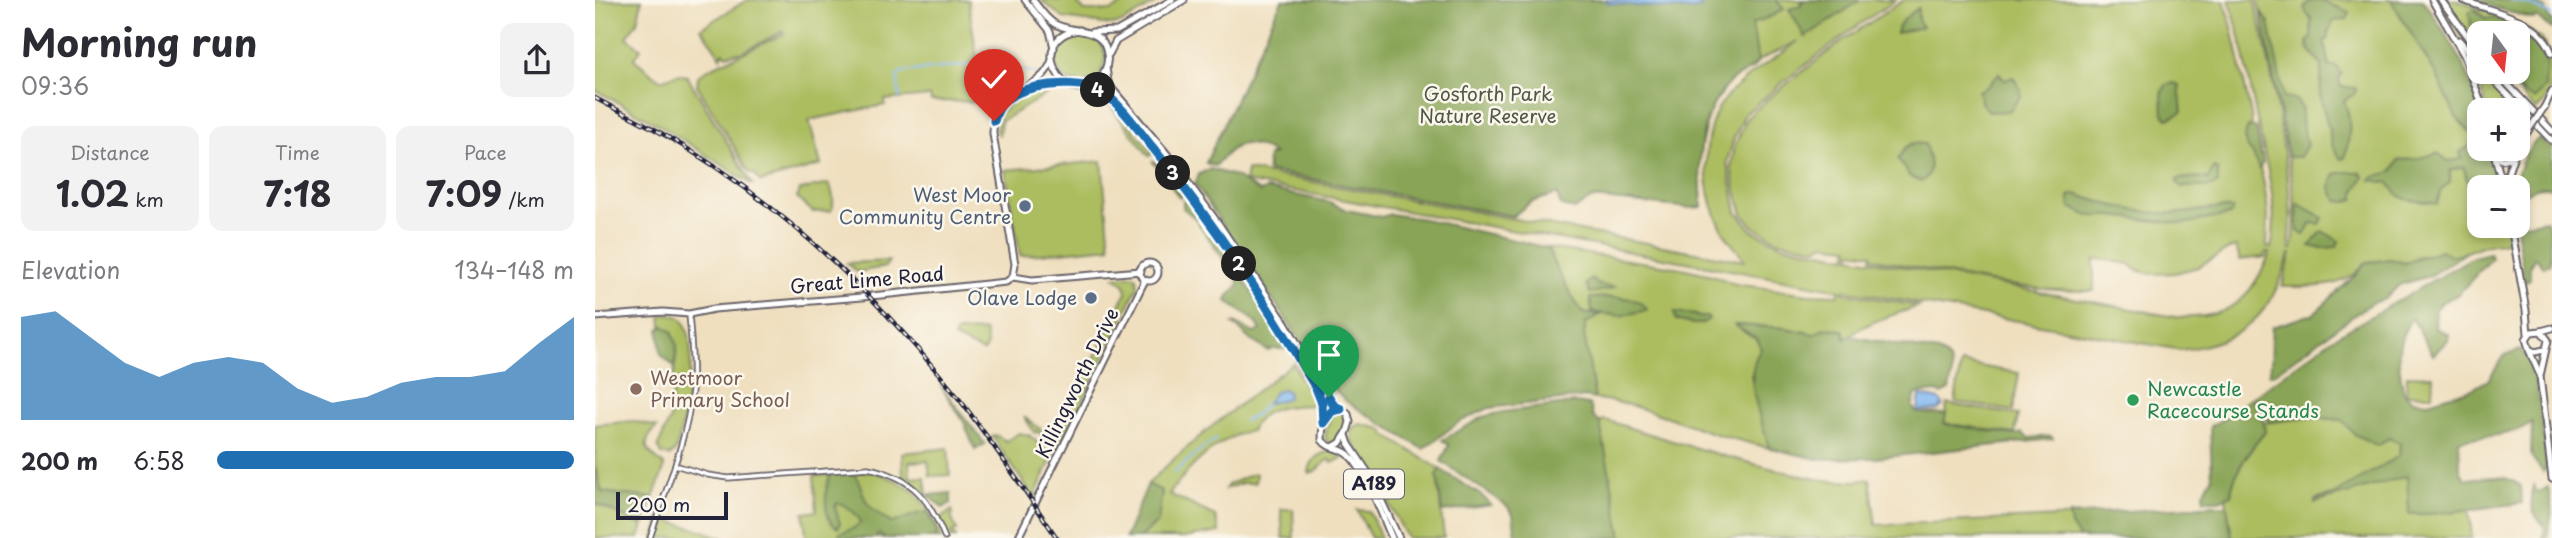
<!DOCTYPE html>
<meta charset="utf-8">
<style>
body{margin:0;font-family:"Playpen Sans",sans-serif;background:#f2f2f3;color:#2b2b33;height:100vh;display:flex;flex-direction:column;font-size:26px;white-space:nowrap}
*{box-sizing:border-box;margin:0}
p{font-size:23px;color:#7c7c81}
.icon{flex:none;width:38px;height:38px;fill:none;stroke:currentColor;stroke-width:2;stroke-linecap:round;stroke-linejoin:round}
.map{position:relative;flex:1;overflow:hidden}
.side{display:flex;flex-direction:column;background:#fff;width:595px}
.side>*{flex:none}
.needle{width:46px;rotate:165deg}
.tools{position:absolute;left:1872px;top:21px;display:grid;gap:14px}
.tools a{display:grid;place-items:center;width:63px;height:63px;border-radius:14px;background:#fff;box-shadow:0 4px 10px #0003;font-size:35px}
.scale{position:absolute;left:21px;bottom:18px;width:112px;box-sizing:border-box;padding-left:7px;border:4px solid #22223b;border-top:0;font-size:19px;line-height:24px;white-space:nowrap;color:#22223b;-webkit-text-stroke:5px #fbf7ec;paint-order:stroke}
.pin{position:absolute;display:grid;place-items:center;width:60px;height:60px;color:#fff;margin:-72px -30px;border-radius:50% 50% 50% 0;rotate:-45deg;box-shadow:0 0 7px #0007}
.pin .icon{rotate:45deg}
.km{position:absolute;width:35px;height:35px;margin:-18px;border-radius:50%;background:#222;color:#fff;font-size:19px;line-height:35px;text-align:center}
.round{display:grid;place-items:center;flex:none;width:74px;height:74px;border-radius:14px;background:#f2f2f3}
.head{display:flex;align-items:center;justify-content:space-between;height:119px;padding:0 21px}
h1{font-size:38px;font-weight:700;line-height:52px}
.metrics{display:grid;grid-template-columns:repeat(3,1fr);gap:10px;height:119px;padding:7px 21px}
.metrics div{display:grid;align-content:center;border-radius:14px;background:#f2f2f3;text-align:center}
.metrics b{font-size:35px;font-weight:700}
.metrics small{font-size:19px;font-weight:400}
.metrics p{font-size:19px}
.chart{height:196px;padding:14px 21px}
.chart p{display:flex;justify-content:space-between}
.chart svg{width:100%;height:126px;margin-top:7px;fill:#1f6fb2;opacity:.7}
ul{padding:0 21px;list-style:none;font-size:23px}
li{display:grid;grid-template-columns:112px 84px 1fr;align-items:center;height:52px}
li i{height:18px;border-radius:9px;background:#1f6fb2}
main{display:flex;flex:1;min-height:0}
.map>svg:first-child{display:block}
.green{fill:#acbd61;stroke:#67704e;stroke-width:2;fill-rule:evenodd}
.forest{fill:#89a457;stroke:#566349;stroke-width:2}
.water{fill:#82b8f1;stroke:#526d96;stroke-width:2}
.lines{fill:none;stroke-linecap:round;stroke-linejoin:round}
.stream{stroke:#82b8f1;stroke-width:2}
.minor-casing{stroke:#6a6469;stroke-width:7}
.major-casing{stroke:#6a6469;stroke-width:9}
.minor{stroke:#fff;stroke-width:3.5}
.major{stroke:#fff;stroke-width:5}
.rail-casing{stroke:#22223b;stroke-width:4.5}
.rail{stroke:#fbf7ec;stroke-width:2;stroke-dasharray:5;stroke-linecap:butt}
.major-bridge-casing{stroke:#6a6469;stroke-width:9;stroke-linecap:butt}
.major-bridge{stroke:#fff;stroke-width:5}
.route-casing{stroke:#fff;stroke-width:14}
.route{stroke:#1f6fb2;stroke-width:9}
.service-dot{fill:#5c6f8a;stroke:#fbf7ec;stroke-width:2.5}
.education-dot{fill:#8d6e63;stroke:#fbf7ec;stroke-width:2.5}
.leisure-dot{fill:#2e9e5b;stroke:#fbf7ec;stroke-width:2.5}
.labels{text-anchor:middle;stroke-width:5;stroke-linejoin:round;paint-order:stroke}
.shield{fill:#fbf7ec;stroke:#636270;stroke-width:2}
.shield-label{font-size:18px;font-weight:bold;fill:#22223b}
.park-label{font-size:19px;fill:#525848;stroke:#fbf7ec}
.service-label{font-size:19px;fill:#4e5e75;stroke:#fbf7ec;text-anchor:end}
.street-label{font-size:19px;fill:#22223b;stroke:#fbf7ec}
.education-label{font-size:19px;fill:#785e54;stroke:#fbf7ec;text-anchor:start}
.leisure-label{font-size:19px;fill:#27864d;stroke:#fbf7ec;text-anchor:start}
</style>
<main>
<section class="side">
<div class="head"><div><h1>Morning run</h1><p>09:36</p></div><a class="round"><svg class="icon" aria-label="share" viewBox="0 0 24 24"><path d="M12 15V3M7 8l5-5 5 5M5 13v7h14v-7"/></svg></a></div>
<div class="metrics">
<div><p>Distance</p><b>1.02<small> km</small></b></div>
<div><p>Time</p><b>7:18</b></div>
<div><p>Pace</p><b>7:09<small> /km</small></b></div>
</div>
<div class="chart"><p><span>Elevation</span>134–148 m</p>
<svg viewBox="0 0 160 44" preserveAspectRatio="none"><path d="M0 44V8L10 6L20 15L30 24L40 29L50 24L60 22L70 24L80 33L90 38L100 36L110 31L120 29L130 29L140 27L150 17L160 8V44z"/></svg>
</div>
<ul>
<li><b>200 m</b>6:58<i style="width:100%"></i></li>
</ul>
</section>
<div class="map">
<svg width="1957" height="538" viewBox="0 0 1957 538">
<rect width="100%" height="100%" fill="#fbf7ec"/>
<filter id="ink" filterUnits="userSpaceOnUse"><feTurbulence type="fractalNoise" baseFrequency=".0143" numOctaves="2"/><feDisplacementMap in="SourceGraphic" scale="14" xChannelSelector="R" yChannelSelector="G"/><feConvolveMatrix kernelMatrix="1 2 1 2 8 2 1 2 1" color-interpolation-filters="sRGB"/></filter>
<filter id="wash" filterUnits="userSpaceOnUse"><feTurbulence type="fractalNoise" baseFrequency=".00686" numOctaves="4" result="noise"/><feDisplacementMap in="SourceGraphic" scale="28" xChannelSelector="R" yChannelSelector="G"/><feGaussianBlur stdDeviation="1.57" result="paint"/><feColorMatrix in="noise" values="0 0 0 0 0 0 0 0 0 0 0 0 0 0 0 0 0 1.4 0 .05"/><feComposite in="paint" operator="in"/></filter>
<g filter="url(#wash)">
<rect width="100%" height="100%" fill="#efdfbf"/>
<g class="green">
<polygon points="0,0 47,0 42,22 32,37 46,49 39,59 65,80 83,74 92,76 158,185 63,124 0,90"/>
<polygon points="152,0 373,0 389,102 336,101 335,96 290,100 290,105 214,120 226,165 165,182 161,175 154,172 102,85 103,76 115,68 189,34 188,31 144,54 143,52 132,55 128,52 126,57 106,28"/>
<polygon points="446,0 479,0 490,11 516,11 535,0 566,0 527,23 515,25 468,18"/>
<path d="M687,0H1301L1262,26L1187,83L1150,114L1139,138L1132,162L1142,212L1158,231L1187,245L1252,257L1254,247L1228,244L1222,248L1184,241L1159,227L1148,214L1141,192L1136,167L1140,145L1152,118L1171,100L1247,41L1309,0H1629L1637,27L1656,115L1658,140L1669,184L1673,212L1672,247L1676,248C1685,208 1670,160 1662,120C1654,80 1647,38 1634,0H1659C1672,46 1680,92 1687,139C1692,176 1699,211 1694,248L1697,249C1704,214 1696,177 1690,142C1683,94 1677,47 1662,0H1796L1842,76L1861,117L1879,136L1874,147L1865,152L1874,190L1879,192L1885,188V226H1912L1914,238L1911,242L1886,246L1860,257L1825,256L1810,263L1795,259L1770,263C1751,290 1717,287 1687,287L1696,254H1694C1678,314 1649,342 1586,350L1248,290V293L1324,306C1299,315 1270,322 1250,339L1229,328L1219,334L1191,328L1140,325L1153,335L1163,340L1166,349L1156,376L1174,448C1156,443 1138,439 1121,434C1081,421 1042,403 1000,399L989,334L991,323L997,319C978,307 960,269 953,248L1086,268L1117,275L1140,284L1213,294L1243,295L1245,290L650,182L652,170L1150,261C1144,251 1134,242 1128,231C1110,198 1105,151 1120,115C1125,102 1136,91 1147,82C1164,66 1186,56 1203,41L1163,61L1158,68L1136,80L1115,108L1104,154L1107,207L997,198L981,209L966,206L962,194L936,202L918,216L672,171L673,156L679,154C650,136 641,142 620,166L611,163ZM1641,247L1645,260L1670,257L1671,252L1675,253C1664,280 1649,306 1619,314C1609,317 1596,317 1585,318L1255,257L1257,251L1277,254L1276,258C1349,273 1424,292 1499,291V260L1503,259L1535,264L1542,270L1555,274L1580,273L1603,267L1634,249Z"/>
<polygon points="1840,0 1844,0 1885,57 1885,61"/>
<path d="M1849,0H1863L1921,22L1947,39L1957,60V83L1949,103L1941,111L1905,72H1908L1929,94L1951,75L1952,66L1932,31L1905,18H1890L1883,10L1874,12C1877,26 1875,34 1885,44V49Z"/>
<circle cx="485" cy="58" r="25"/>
<polygon points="1871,52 1885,68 1885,72 1888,72 1933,121 1923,141 1923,110 1892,110 1884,79"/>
<path d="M457,86L501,91L511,96L558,153L554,156L509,98L459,90L406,121L404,135L401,132C402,98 430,93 457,86Z"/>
<polygon points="507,161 515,247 425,256 410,170"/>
<path d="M233,184C238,189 240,205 236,211L218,212L202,198L205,190Z"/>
<polygon points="294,261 290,267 262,272 252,263"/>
<polygon points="538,275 542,277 543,286 466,446 460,448 442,431 440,433 429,417 463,442 471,425 469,420 531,293 530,285 520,277"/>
<path d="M75,314C81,316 86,316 89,322C105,349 89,423 80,452L74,456L67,454L63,446L75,419L82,346L77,331L67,325L66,316Z"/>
<polygon points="390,331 392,346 388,352 359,338 361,332"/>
<path d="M698,363L721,405C696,406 667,404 656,431C622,437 594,468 574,494L620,516L624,532L589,538H543L557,528L567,492L553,484C597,439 648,402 698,363Z"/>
<polygon points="1366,363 1424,373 1418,411 1360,402"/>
<polygon points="1812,375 1838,376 1837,395 1811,394"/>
<polygon points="1352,404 1423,415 1420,434 1349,423"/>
<polygon points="742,411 751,417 752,424 744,441 736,444 731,441 730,435 736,414"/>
<path d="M1719,417L1746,420L1761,435L1794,438L1805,443L1804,456L1738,495L1720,500V502L1812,476L1838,514L1874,509L1877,538H1637L1631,498L1636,495C1637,474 1656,448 1670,432L1669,423Z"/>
<path d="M1010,420C1059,436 1109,451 1159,464C1196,473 1237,487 1275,479L1281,525L1490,516L1503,538H1027L1006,437L1005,421Z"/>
<path d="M38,421L62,427C43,446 53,452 69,465V469L58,498L7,492L0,467V425Z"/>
<polygon points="765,424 787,429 792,436 845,469 842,474 849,538 812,538 775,467 756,440 757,428"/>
<polygon points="424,433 434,435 458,456 439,498 397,436 400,435 411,441"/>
<polygon points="353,448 355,475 335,476 333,461 314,462 315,478 330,477 332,495 308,477 307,453"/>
<path d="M737,451L751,456L737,463L734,459L721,471L714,473C715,460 723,453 737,451Z"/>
<path d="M276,471C317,483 331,499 347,538H211L209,513L222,511L219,476Z"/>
<polygon points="659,473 661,474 660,483 648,483 630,489 634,484"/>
<polygon points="0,503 48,526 44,538 0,538"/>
<polygon points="686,509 698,509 699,538 688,538"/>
<polygon points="357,510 358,514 356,516 362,531 357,533 361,538 352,538 345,519"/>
<polygon points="762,510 774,511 786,538 776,538"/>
<polygon points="65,518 130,538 59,538"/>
</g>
<g class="forest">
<path d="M687,0H1012L1013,3L1093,10L1106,8V0H1181L1189,9L1179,15L1157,24L1163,61C1156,72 1142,74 1133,84C1100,122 1104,159 1107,207L1095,208L997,198L981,209L966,206L962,194L936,202L918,216L672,171L673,156L679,154C650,136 641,142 620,166L611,163Z"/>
<polygon points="1208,0 1266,0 1210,37 1194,9 1205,6"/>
<path d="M1723,0L1755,12L1752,19L1739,21L1734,30L1733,40L1729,41L1734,67L1741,66L1747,74L1744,79L1745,86L1761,88L1760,93L1749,101C1758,120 1754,138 1750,158L1746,159L1738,147L1725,95L1727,65L1714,49L1712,42L1716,38V18L1712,14L1709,7L1716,1Z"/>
<path d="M1796,0H1828C1852,35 1876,69 1884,111C1887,123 1885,137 1885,149H1895L1905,187L1891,186L1879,192L1874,190L1869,167L1855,171V182L1846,190L1842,204C1819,198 1809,207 1794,183L1776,180L1778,177L1797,172L1804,160L1820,159L1843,153L1853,161L1867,159L1865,152L1874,147L1879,136L1861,117L1842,76Z"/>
<polygon points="1874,0 1937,0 1939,4 1950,8 1952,16 1957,21 1957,29 1941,17 1939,19"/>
<path d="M1323,8V20L1327,27L1301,33C1304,21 1314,15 1323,8Z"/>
<path d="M1879,9L1890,18H1905L1932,31L1947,45L1952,66L1950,87L1939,99L1929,94L1908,72H1923V33H1885V44C1875,34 1877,26 1874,12Z"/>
<polygon points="1666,11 1674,23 1689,98 1701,100 1707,108 1706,120 1712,145 1705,157 1693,157"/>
<polygon points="1404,73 1410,80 1418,77 1426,90 1426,96 1414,111 1395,112 1387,104 1383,91 1392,87"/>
<polygon points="1579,83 1584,85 1587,112 1573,119 1568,114 1567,93 1571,85"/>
<polygon points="1653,127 1661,128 1668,163 1664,169 1657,152 1652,148 1649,138"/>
<path d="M1944,138L1957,149V188C1944,185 1932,190 1923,200V187H1919C1923,169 1930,150 1944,138Z"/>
<path d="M1318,143L1330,144C1334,158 1340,173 1326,182L1314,176L1303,159L1311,147Z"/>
<polygon points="557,161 566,165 587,192 588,195 585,198"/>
<polygon points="1618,168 1623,170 1623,184 1614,187 1587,187 1582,182 1583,179 1605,177 1613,179"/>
<polygon points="615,169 640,176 665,192 672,189 734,202 752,210 787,217 795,214 829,219 953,248 959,265 987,313 1005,315 991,323 989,334 1000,399 990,397 894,408 864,422 828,449 752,402 736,386 600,184 604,174"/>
<path d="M1750,172H1765L1769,177L1760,191V199L1753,202L1743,201C1735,190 1734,186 1740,174Z"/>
<path d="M1481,194C1510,205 1553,215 1584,213C1603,212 1619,206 1638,209L1635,215L1588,224L1517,216H1494L1475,207L1474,196Z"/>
<path d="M591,199L596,202L681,327L692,349H678L673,351C667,346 657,342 652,337C646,331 646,328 638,324L641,323L659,333L666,330C659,315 643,312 632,301C632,293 643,291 644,282L600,218L588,208V201Z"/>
<polygon points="1702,203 1728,218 1725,224 1717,223 1709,235 1703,231"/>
<polygon points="1952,220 1955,232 1955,264 1948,267 1942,258 1939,258 1935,265 1935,279 1930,282 1921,228 1924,225"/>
<polygon points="1727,231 1744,241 1742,247 1724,248 1715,246"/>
<path d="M1846,250L1855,256L1872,252L1834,276L1804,285L1790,299L1776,303L1678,374L1674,373C1679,358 1675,343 1677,327L1718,314L1762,274L1770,263L1795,259L1810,263Z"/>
<path d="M1895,253L1897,258L1862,295L1847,302L1841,309L1840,328L1854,334L1853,340L1838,355L1817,318C1798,345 1803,364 1809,394L1817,400L1833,402L1877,389L1893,380L1910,355L1925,350C1946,364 1948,441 1952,467L1948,472L1936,456L1937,422C1916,438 1890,435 1864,440L1865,470L1870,479C1892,478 1907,472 1926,486L1927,503L1838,514H1814L1812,476L1720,503V500L1738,495L1804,456L1805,443L1794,438L1783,446L1761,435L1746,420L1719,417L1673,422L1660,396L1737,339L1878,257Z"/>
<polygon points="996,279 1004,285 1019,287 1012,290 995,293 991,284"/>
<path d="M1016,297C1029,298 1045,297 1052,310L1025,316L997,312L995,298Z"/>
<path d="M1079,313L1101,315L1102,317H1112L1114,319C1103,328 1094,323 1081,320Z"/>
<polygon points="67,325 77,331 82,346 79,367 66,354 64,329 67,328"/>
<path d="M1139,325L1191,328L1219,334C1231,327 1237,327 1249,331L1250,339L1254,336L1343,352C1361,359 1358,373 1354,390L1347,394L1341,392L1321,394L1317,406L1322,413L1351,414L1349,424L1420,435L1427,433L1433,438L1456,436L1458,439L1281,458L1222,459L1174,448C1166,417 1146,376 1166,349L1163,340Z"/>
<polygon points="345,385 390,444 380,450 369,422"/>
<path d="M1657,397L1669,423L1670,432C1656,448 1637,474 1636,495L1624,500H1609L1608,493L1617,478L1615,426L1634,416Z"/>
<polygon points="980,403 995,405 998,417 1005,423 1027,538 921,538 918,514 912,506 846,461 854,445 847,440 888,417 908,412"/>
<polygon points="0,467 7,492 58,498 48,526 0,503"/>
<polygon points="845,469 887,496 896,505 847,512 842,474"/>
<path d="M258,473C267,482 266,494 273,504C279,512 289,517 296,523C307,521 322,511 333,512L342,531L341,538H286L287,536L284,534L279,538H243L245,533L259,528L266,522C261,513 252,504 242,503L240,507L245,524L243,528C226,520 230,486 236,474Z"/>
<polygon points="553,484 567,491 563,522 543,538 530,538"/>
<path d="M1939,485L1941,490L1944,492L1953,487L1957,511L1953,538H1948L1950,526C1939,519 1932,497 1939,485Z"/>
<polygon points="356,493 356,503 348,508 333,495"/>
<polygon points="1623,505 1632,506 1637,538 1484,538 1476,525 1474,515"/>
</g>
<g class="water">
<polygon points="1012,0 1106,0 1106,8 1093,10 1013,3"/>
<polygon points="689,389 693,392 693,398 671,404 680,392"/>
<polygon points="1325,396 1345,400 1348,405 1343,410 1323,411"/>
</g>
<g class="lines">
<g class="stream">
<polyline points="1915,0 1936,5 1953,14"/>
<polyline points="1955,14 1957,16"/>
<polyline points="392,63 404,66"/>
<polyline points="407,66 441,73"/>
<polyline points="305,98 302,77 306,72 385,64"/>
<polyline points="649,421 660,415 671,404"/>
<polyline points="579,473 605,450 621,439"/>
</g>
</g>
</g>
<g filter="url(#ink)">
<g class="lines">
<defs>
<g id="minor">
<path d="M80,465L113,475L133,478L273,468C317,477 334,498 350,538"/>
<path d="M55,538C70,491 92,440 97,391C99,365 96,339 94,314"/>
</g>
<g id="major">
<polyline points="430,0 455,31 459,48"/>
<path d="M438,0C444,8 451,19 460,24C479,34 508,26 512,54C514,63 510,72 504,79C468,112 429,36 485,30"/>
<polyline points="1837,0 1869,55 1889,110"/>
<polyline points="1846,0 1885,53"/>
<path d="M1868,0C1899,13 1944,17 1957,53"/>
<polyline points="497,32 522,31 577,0"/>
<polyline points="1864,40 1885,64"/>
<polyline points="514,54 521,41 589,0"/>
<polyline points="511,67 513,82 518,90 572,154 623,223 691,324 737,402 753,414 755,422 752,432 745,443 738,447"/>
<polyline points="1891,72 1957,141"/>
<polyline points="1901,72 1957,131"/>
<path d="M485,86L508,92L514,97C579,170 637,249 688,332C705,360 729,390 728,423"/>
<polyline points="426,92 458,84 472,85"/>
<polyline points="1950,106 1957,91"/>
<polyline points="1898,149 1908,187"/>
<polyline points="1900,154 1907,160 1918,157"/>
<polyline points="1911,187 1913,173 1921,149"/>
<polyline points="1916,226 1931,310 1933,334"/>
<circle cx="554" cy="272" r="9"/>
<path d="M418,277L420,264L398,134C397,85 445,96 457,60"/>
<polyline points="0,317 68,312 94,314 119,309 267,297 411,282 418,277 437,280 546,271"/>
<polyline points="1946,331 1957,328"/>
<polyline points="1934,350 1944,373"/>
<polyline points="1949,350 1940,352 1934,349 1931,339 1936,332 1946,331 1953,340 1945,376 1957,479"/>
<path d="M746,409C729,410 727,426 727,440C734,450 746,447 754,455C773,474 786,514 797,538"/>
<polyline points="751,435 754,444 774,474 804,538"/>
<polyline points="423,538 550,280"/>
</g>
</defs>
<use href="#minor" class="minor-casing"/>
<use href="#major" class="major-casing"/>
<use href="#minor" class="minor"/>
<use href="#major" class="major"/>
<defs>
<path id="rail" d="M0,98C20,109 41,119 61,130C178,196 278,291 361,395C397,441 429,490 462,538"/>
</defs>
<use href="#rail" class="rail-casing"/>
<use href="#rail" class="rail"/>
<defs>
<polyline id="major-bridge" points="1926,141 1950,106"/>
</defs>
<use href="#major-bridge" class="major-bridge-casing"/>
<use href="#major-bridge" class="major-bridge"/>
</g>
</g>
<g class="lines" filter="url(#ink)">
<defs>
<path id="route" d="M399,121C404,98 420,92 441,87C461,83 492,82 509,93C524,102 547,135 559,149C619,224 673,304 721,388L727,403L728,423L737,411L746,409L739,406L734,397"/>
</defs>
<use href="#route" class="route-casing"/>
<use href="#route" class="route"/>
</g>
<g class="service-dot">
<circle cx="430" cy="206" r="7"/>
<circle cx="496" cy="298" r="7"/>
</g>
<circle class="education-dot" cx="41" cy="389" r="7"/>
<circle class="leisure-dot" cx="1538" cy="400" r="7"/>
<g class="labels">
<rect class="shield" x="749" y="469.5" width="60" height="29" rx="5"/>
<g class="shield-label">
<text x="779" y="490">A189</text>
</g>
<g class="park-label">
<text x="893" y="101">Gosforth Park<tspan x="893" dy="22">Nature Reserve</tspan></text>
</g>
<g class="service-label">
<text x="416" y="202">West Moor<tspan x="416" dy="22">Community Centre</tspan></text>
<text x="482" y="305">Olave Lodge</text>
</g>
<g class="street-label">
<text transform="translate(272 280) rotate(-5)" y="7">Great Lime Road</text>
<text transform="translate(482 383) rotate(-64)" y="7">Killingworth Drive</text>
</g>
<g class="education-label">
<text x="55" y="385">Westmoor<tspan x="55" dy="22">Primary School</tspan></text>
</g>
<g class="leisure-label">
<text x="1552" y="396">Newcastle<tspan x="1552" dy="22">Racecourse Stands</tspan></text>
</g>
</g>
</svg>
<div class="tools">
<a><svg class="needle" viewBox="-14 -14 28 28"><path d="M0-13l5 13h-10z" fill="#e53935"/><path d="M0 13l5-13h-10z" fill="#7c7c81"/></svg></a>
<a>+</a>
<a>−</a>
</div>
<div class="scale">200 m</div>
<div class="pin" style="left:734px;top:397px;background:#1e9e55"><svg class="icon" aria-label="arrive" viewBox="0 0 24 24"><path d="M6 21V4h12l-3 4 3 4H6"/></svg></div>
<div class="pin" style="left:399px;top:121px;background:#d93025"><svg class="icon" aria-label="check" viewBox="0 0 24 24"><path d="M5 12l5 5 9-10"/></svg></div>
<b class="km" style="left:644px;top:264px">2</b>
<b class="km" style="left:578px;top:173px">3</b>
<b class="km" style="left:503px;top:90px">4</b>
</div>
</main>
